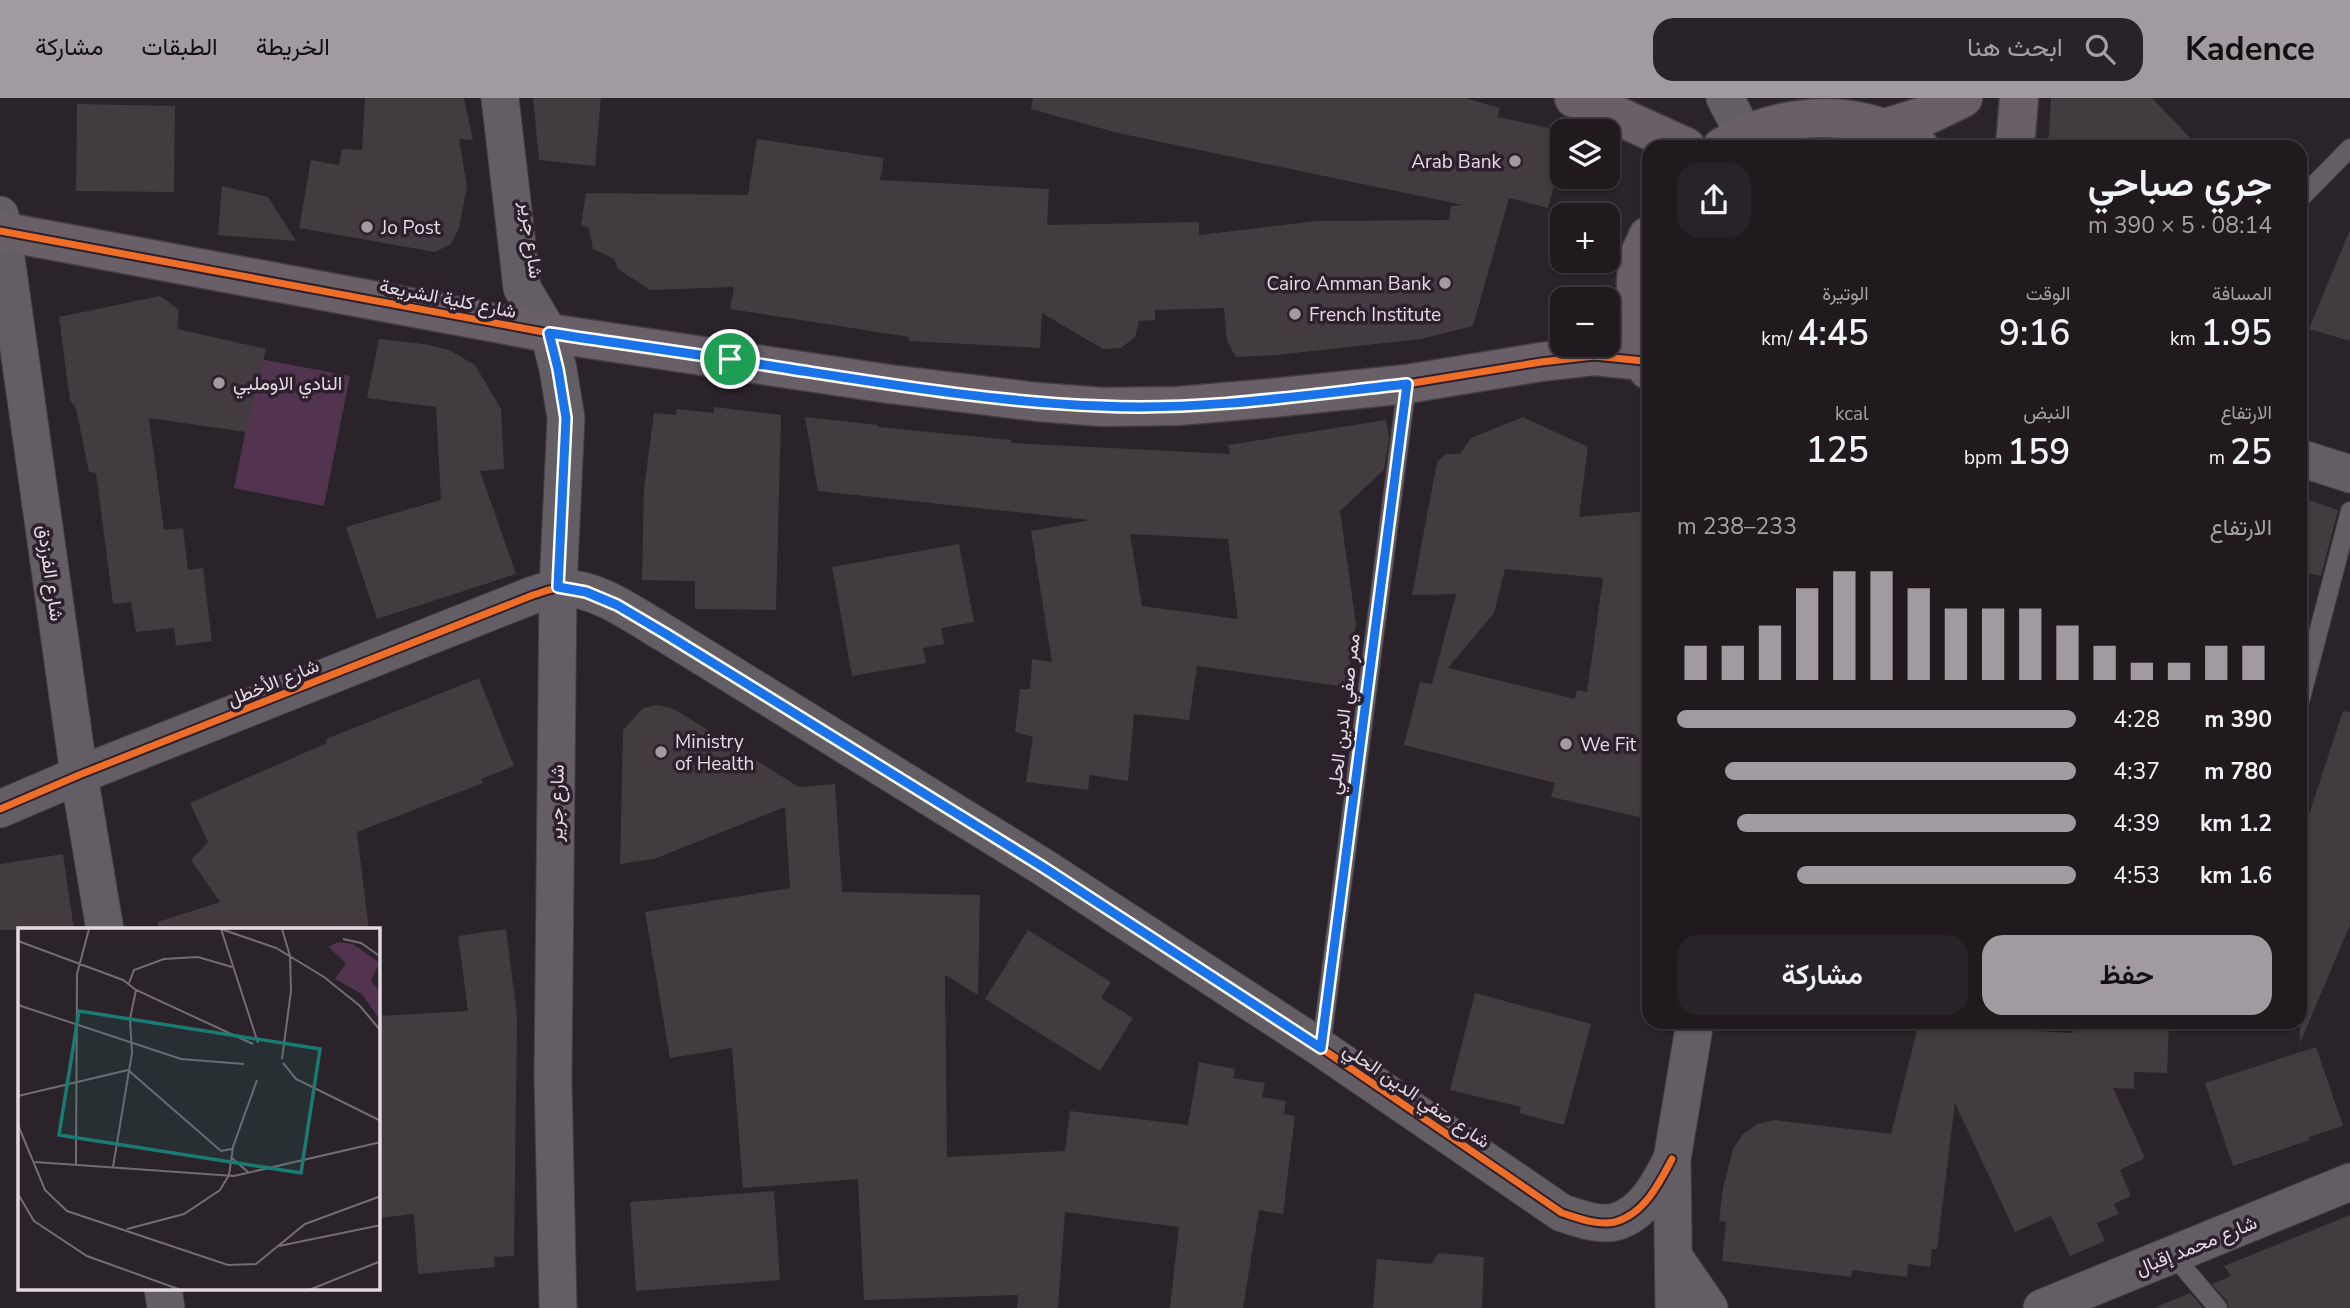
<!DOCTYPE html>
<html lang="ar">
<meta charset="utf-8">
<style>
body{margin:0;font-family:"Nunito Sans",Vazirmatn,sans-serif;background:#282328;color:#f1f3f6;direction:rtl;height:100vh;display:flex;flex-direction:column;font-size:26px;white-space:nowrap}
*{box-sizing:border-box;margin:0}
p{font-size:23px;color:#a2a1a4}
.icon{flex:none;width:38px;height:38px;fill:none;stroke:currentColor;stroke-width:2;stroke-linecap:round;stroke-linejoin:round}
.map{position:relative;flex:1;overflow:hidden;direction:ltr}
.details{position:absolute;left:1642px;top:42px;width:665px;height:889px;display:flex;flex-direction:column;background:#201a1f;border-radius:21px;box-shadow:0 2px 5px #0004,0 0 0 2px #3d383d;direction:rtl}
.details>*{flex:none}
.controls{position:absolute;left:1550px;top:21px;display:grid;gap:14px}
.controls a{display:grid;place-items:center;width:70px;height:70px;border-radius:14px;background:#201a1f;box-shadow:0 2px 5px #0004,0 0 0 2px #3d383d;font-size:35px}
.pin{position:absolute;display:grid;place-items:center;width:60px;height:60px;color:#fff;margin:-30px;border:4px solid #fff;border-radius:50%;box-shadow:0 2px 7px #0007}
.round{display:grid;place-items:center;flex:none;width:74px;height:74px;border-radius:21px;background:#282328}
.summary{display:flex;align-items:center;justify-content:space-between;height:119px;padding:0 35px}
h1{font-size:38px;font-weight:600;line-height:52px}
.stats{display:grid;grid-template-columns:repeat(3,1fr);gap:10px;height:119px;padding:7px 35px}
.stats div{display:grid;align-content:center}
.stats b{font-size:35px;font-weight:600}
.stats small{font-size:19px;font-weight:400}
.stats p{font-size:19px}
.chart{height:196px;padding:14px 35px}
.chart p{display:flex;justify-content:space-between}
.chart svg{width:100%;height:126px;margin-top:7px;stroke:#a29aa1;stroke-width:6}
.primary-button{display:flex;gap:14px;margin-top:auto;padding:14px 35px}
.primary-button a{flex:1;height:80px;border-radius:21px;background:#a29aa1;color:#111;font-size:28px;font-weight:600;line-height:80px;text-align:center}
.primary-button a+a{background:#282328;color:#f1f3f6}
ul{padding:0 35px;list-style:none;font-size:23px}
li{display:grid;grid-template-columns:112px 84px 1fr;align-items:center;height:52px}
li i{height:18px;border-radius:9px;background:#a29aa1}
header{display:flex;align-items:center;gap:42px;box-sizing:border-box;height:98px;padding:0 35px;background:#a29aa1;color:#111}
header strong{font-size:33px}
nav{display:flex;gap:38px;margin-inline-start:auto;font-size:24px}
.search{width:490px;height:63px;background:#282328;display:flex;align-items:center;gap:18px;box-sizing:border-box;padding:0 24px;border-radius:21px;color:#a2a1a4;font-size:26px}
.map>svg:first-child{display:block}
.green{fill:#523450}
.building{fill:#423b40;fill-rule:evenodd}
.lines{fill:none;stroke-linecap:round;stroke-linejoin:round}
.lane-casing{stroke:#443e44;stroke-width:20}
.street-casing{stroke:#443e44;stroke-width:39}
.secondary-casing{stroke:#443e44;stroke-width:41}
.lane{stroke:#635e63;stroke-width:18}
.street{stroke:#635e63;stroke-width:37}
.secondary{stroke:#685f67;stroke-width:38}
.cycleway-casing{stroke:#2d202c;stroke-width:11}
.cycleway{stroke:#ee6e29;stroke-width:7}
.route-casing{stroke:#fff;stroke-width:14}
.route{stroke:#1a73e8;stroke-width:9}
.poi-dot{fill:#a29aa1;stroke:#2d202c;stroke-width:2.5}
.labels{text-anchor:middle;stroke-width:7;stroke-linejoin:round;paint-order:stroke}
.poi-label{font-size:19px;fill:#e3dae2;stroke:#2d202c;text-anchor:start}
.street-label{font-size:19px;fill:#e3dae2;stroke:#2d202c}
.inset-road{fill:none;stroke:#746c73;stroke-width:2}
.view{fill:#1a7b74;fill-opacity:0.15;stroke:#1a7b74;stroke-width:3.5}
.inset-edge{fill:none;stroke:#e3dae2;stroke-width:3.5}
</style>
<header>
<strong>Kadence</strong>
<div class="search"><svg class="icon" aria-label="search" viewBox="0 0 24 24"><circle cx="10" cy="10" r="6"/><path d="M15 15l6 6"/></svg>ابحث هنا</div>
<nav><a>الخريطة</a><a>الطبقات</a><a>مشاركة</a></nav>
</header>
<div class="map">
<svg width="2350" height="1210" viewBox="0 0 2350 1210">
<rect width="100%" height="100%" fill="#2a2329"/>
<polygon class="green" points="260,261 350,278 324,408 234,390"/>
<g class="building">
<polygon points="365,0 464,0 473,42 459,41 467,88 459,130 451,146 435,154 299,130 311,62 339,67 342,51 362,52"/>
<polygon points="533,0 601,0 595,68 539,62"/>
<polygon points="1033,0 1465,0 1500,10 1497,19 1564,33 1563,52 1548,110 1509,100 1473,228 1421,241 1277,257 1236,259 1227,243 1224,210 1155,212 1155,222 1139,223 1135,239 1121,250 1103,251 1042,215 1040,250 909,243 909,239 730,211 734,189 650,192 618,171 614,161 593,151 589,130 581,127 586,95 748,97 757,41 884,60 880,82 1049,91 1047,127 1199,124 1199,137 1317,123 1449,122 1451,108 1463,107 1118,35 1031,11"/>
<polygon points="2051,0 2152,0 2199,49 2048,49"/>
<polygon points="77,6 175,8 174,94 76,93"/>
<polygon points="222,88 268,99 296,143 218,137"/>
<polygon points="2349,134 2350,134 2350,243 2309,231"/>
<polygon points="160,198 179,212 177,231 266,251 246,334 149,320 164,432 183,430 188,472 203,470 212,543 176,548 174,530 136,534 131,504 113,506 96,375 89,374 76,310 70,302 59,219"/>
<polygon points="379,241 424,246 449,252 475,267 501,311 504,371 480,373 516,476 377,521 346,429 441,402 436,309 367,300"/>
<polygon points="714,309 781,317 776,512 695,511 695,483 642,482 644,390 654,315 676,317 677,311 714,315"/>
<path d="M805,319L878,327V329L1011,342V345L1230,356L1228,347L1386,322L1389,339L1384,372L1340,413L1356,526L1347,589L1197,568L1189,622L1134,616L1128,683L1090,677L1088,692L1026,684L1033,639L1015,634L1020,591H1030L1032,561L1052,564L1031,433L1090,422L818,393ZM1130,436L1228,441L1238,521L1142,508Z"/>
<path d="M1523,319L1588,349L1579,419L1648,413V721L1551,699L1555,685L1404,647L1420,584L1432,586L1456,496L1412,497L1437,364L1446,356H1460L1471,340ZM1505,471L1603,480L1587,594L1577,592L1575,601L1448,570L1494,515Z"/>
<polygon points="2300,399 2338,412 2321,478 2300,473"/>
<polygon points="959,446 974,524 941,530 944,546 923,550 926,565 852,578 832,469"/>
<polygon points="479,580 514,668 481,681 483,685 357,734 369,832 159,832 158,824 220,804 191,762 208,744 190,705 327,645 326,641"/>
<polygon points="658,607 674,611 799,689 835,686 842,794 980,797 978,897 945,877 947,1059 1065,1053 1070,1013 1188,1027 1199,964 1235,971 1233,980 1265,985 1262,999 1286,1003 1284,1016 1295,1018 1283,1116 1259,1112 1243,1210 1170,1210 1179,1129 1065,1114 1058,1210 1017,1210 1018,1197 864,1202 858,1081 743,1090 732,950 670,960 645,814 790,790 785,709 654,761 620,766 623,632 643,610"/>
<polygon points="2343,613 2350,614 2350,827 2300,945 2300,744"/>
<polygon points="63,756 74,832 0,832 0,766"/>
<polygon points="506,831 517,917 514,1158 494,1159 495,1169 418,1176 414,1116 378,1120 378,918 468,913 458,838"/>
<polygon points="1028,832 1111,884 1101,900 1133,920 1100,973 985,901"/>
<polygon points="1475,895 1591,926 1564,1027 1519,1015 1521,1009 1450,992"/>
<polygon points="1919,924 1987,924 1987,931 2073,935 2073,924 2169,924 2167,975 2134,974 2134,991 2113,990 2145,1060 2120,1072 2131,1098 2114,1106 2119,1116 2097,1125 2105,1143 2070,1158 2051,1118 2015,1134 1955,1005 1937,1151 1932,1151 1930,1169 1908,1166 1907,1179 1852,1172 1851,1179 1722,1163 1726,1124 1719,1123 1723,1090 1733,1051 1743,1036 1757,1026 1774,1022 1891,1036"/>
<polygon points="2316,949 2343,1028 2309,1039 2310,1042 2233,1068 2205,985"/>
<polygon points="774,1093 780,1182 636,1193 630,1104"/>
<polygon points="2350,1117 2350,1210 2229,1210 2227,1203 2212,1186 2231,1178 2224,1168"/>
<polygon points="1438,1155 1484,1159 1482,1210 1373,1210 1377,1161 1431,1166"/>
<polygon points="2190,1195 2203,1210 2156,1210 2156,1209"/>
</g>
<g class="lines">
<defs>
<g id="lane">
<polyline points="2300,101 2350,50"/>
<polyline points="2300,604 2350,413"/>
<polyline points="1321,950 1407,286"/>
<polyline points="2173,1157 2218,1210"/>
</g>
<g id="street">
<polyline points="500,0 522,190 549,235 558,271 566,320 558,489 553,980 558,1210"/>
<polyline points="1725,0 1744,36"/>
<polyline points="0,117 79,677 105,832"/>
<polyline points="2300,360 2350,376"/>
<path d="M0,711L79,677L533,497C541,495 551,490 560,490C597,489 635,518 666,536L1043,769L1321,950L1562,1115C1578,1120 1598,1128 1615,1124C1644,1116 1659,1086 1672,1061"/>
<polyline points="1674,1159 1709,1210"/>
<polyline points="163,1191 166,1210"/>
<polyline points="1674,1210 1672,1061 1695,924"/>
<polyline points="2042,1210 2350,1084"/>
</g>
<g id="secondary">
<polyline points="1574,0 1587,4 1686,49"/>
<polyline points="1882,31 1930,16 1963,0"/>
<path d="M1722,49C1783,13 1859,8 1919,49"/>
<polyline points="2015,49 2019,0"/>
<polyline points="0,133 549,235 889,286 1037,304 1103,309 1178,308 1272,300 1407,286 1541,264 1594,258 1644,263"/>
<path d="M1648,138C1646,144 1641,151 1639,158C1633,187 1635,244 1648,272"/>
</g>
</defs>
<use href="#lane" class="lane-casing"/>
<use href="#street" class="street-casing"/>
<use href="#secondary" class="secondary-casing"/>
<use href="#lane" class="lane"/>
<use href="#street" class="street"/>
<use href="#secondary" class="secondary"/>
<defs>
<g id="cycleway">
<polyline points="0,133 549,235 889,286 1037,304 1103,309 1178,308 1272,300 1407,286 1541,264 1594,258 1644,263"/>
<path d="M0,711L79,677L533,497C541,495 551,490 560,490C597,489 635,518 666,536L1043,769L1321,950L1562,1115C1578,1120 1598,1128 1615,1124C1644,1116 1659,1086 1672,1061"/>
</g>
</defs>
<use href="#cycleway" class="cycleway-casing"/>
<use href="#cycleway" class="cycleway"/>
</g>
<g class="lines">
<defs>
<path id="route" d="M549,235C629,247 710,258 790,271C893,287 996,304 1100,308C1202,313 1306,297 1407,286L1321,950L1043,769L666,536L617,507L586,494L558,489L566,320L558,271Z"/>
</defs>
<use href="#route" class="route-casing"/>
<use href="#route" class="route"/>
</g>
<g class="poi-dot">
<circle cx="1515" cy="63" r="7"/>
<circle cx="367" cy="129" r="7"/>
<circle cx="1445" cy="185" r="7"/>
<circle cx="1295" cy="216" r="7"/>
<circle cx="219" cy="285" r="7"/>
<circle cx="1566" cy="646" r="7"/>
<circle cx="661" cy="654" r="7"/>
</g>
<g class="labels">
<g class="poi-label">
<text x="1501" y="70" text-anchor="end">Arab Bank</text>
<text x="381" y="136">Jo Post</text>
<text x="1431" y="192" text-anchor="end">Cairo Amman Bank</text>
<text x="1309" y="223">French Institute</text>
<text x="233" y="292">النادي الاوملبي</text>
<text x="675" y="650">Ministry<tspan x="675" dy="22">of Health</tspan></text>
<text x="1580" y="653">We Fit</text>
</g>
<g class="street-label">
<text transform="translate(532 142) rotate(83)" y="7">شارع جرير</text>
<text transform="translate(448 200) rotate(11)" y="7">شارع كلية الشريعة</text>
<text transform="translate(51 475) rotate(82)" y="7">شارع الفرزدق</text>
<text transform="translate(273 584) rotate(-22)" y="7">شارع الأخطل</text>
<text transform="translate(1343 616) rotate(-83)" y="7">ممر صفي الدين الحلي</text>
<text transform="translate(556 705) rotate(-89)" y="7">شارع جرير</text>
<text transform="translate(1417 997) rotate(34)" y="7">شارع صفي الدين الحلي</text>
<text transform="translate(2196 1147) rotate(-22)" y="7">شارع محمد إقبال</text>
</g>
</g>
<g transform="translate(18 830)">
<rect width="362" height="362" fill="#2a2329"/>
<path d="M320,14L335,16L362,35L353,52L362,65V92L344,66L317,51L328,35L310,19Z" fill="#523450"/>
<path class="inset-road" d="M203,1L258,20L306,49L342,78L363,103M203,1L240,115M325,11L343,15L363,29M0,13L105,52L118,62L235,116M111,55L116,42L146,31L180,29L214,39M0,77L163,131L226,136M264,131L273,63L272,28L264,1M265,135L278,151L363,193M110,142L203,223L214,221M0,168L110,142M0,197L27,262L49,283L210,337L238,336L287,296L363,268M214,230L230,244M17,234L216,248L363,214M58,236L59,46L71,1M95,239L114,125L112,91L118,62M0,266L16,293L69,328L163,362M109,301L166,286L202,262L211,247L215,219L239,152M261,318L363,297M291,362L363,333"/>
<path class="view" d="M61,83L302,121L283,245L41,207Z"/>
<rect width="362" height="362" class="inset-edge"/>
</g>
</svg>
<div class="controls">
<a><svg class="icon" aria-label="layers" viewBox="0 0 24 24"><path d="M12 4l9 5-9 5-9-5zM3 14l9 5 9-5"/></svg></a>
<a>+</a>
<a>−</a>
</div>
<div class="pin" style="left:730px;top:261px;background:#1e9e55"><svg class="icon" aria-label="arrive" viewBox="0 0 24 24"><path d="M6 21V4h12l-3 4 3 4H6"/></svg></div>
<section class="details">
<div class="summary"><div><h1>جري صباحي</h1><p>08:14 · 5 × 390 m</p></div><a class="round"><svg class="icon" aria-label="share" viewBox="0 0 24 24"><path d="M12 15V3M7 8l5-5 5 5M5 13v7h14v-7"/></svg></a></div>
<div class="stats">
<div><p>المسافة</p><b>1.95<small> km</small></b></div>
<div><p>الوقت</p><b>9:16</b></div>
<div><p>الوتيرة</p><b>4:45<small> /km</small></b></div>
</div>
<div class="stats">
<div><p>الارتفاع</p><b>25<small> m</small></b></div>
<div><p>النبض</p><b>159<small> bpm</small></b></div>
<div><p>kcal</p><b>125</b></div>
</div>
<div class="chart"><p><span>الارتفاع</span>233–238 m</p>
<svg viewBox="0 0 160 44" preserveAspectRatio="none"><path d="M5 44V32M15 44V32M25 44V25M35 44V12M45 44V6M55 44V6M65 44V12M75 44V19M85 44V19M95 44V19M105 44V25M115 44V32M125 44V38M135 44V38M145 44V32M155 44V32"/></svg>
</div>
<ul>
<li><b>390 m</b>4:28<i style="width:100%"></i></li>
<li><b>780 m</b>4:37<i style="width:88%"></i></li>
<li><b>1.2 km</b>4:39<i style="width:85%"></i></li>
<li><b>1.6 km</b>4:53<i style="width:70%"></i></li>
</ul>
<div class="primary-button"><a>حفظ</a><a>مشاركة</a></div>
</section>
</div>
